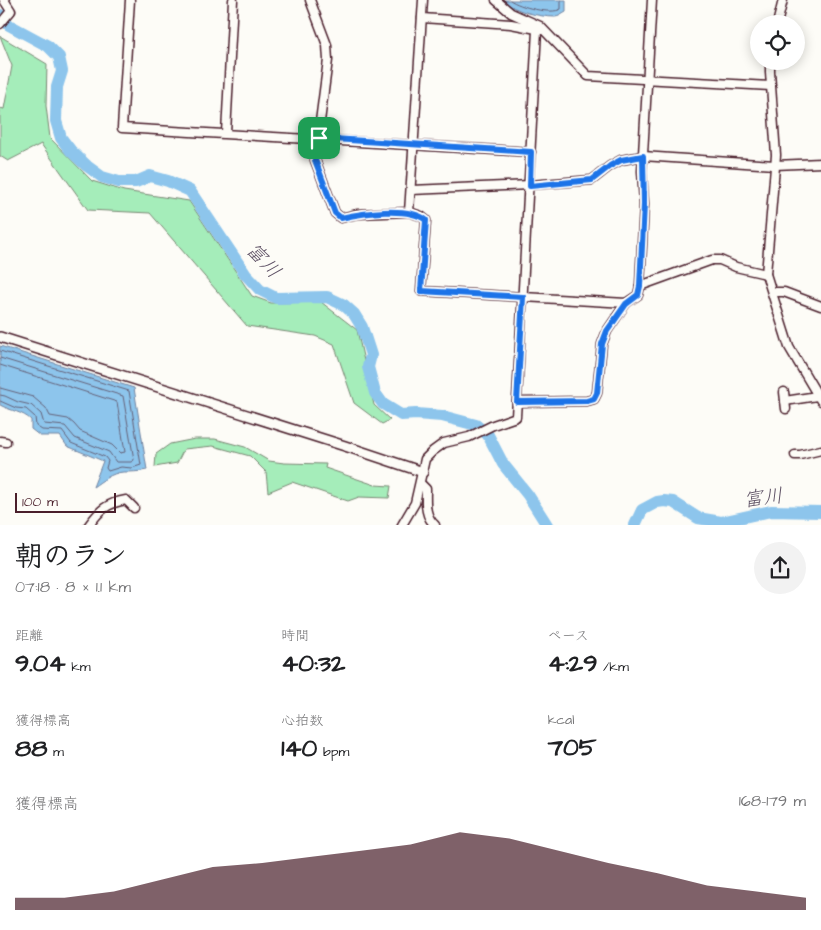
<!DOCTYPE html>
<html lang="ja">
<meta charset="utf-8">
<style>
body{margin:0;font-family:"Architects Daughter","Klee One",sans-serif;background:#f2f2f2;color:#202124;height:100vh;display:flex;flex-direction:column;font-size:19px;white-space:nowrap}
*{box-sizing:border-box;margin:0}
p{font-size:16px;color:#757577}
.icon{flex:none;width:28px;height:28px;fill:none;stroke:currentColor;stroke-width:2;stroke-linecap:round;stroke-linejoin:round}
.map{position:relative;height:525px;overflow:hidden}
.panel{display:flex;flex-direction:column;background:#fff;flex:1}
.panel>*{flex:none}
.fabs{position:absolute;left:750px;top:15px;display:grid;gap:10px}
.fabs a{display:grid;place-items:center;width:55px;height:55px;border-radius:50%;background:#fff;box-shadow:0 2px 12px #0003;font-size:25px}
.scale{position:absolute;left:15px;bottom:12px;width:101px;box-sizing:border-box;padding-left:5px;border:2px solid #4a1f2b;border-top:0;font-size:14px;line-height:18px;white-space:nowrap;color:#4a1f2b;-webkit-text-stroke:4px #fdfcf7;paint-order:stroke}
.pin{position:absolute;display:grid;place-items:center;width:42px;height:42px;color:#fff;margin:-21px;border-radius:10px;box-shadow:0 2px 8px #0006}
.round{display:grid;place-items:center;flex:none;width:52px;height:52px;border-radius:26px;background:#f2f2f2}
.headline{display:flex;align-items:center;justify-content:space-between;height:85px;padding:0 15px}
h1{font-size:28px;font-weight:700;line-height:38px}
.metrics{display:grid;grid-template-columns:repeat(3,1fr);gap:8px;height:85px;padding:5px 15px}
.metrics div{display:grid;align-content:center}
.metrics b{font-size:25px;font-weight:700}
.metrics small{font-size:14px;font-weight:400}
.metrics p{font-size:14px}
.chart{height:140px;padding:10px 15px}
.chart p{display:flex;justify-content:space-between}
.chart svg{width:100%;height:90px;margin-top:5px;fill:#4a1f2b;opacity:.7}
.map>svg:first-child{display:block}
.green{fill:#a5edba;stroke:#788672}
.water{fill:#8dc5ec;stroke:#72839f}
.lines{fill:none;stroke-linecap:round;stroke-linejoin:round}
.shore{stroke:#656178;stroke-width:1}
.river{stroke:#8dc5ec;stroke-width:12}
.minor-casing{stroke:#4a1f2b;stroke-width:11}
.tertiary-casing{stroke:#4a1f2b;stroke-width:12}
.minor{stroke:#fdfcf7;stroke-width:8}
.tertiary{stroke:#fdfcf7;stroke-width:9}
.route-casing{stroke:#fff;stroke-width:10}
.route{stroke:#1a73e8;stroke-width:6}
.labels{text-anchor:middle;stroke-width:4;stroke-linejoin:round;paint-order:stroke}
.water-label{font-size:20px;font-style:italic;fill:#5e5165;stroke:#fdfcf7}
</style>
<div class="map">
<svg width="821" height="525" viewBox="0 0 821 525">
<rect width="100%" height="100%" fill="#fdfcf7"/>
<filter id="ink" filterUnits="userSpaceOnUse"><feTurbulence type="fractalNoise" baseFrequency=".02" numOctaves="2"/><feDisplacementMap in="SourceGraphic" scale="10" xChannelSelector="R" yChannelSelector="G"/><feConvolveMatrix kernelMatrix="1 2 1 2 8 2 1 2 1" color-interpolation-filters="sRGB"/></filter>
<g filter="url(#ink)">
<g class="green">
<polygon points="0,36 47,64 46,106 50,138 92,181 124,191 189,201 252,296 271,303 321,302 357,330 374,405 390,420 382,424 354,403 334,344 315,336 247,326 150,213 88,210 41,144 8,161 0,156 0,108 4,109 12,66"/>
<polygon points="195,439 215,439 245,447 269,461 284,463 326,464 325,468 375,485 391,486 389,498 359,497 348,501 292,482 268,492 266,472 250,456 213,446 184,449 177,463 155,467 156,454 170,444"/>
</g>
<g class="water">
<path d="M503,0H566V12C562,14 559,17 555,17C540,17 513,11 503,0Z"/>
<path d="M0,346L134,388L147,470C138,472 131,472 123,472C111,473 102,481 93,487L103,461L67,446L60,436H40L31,429V420C23,412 11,411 0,405Z"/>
</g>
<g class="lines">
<g class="shore">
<path d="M510,0C520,7 551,15 561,9V0"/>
<polyline points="0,351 129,391 141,465 132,468 121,467 108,471 106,468 108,461 105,457 71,443 62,431 42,430 36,426 35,417 26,409 16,408 0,401"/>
<polyline points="0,358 123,396 134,460 131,462 116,462 109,452 75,438 65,426 44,424 41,414 31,405 18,402 5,396 0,395"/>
<polyline points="0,365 117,402 125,452 120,453 112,445 80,431 74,424 68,419 50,416 46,408 33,397 0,388"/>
</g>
<g class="river">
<polyline points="0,15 9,25 48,46 59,57 62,71 57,87 56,121 61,138 71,151 87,166 102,177 119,182 136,182 150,176 168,181 190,191 246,275 260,290 276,298 327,297 344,305 354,314 362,327 371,355 368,367 375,393 383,404 401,415 416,414 442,416 476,425 488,435 503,464 528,495 547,525"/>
<polyline points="635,525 642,510 657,502 664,501 673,502 698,518 721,522 771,511 821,512"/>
</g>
<defs>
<g id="minor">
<polyline points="130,0 122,128 531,152"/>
<polyline points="310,0 327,45 328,60 315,160 335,213 341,218 357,214 409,212"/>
<polyline points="423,0 409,212 421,216 426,220 421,291 626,303 638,295 640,286 712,260 720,260 736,267 766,274"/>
<polyline points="496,0 511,13 540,26 588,76 771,86"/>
<polyline points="422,18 511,24 542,30"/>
<polyline points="0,24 11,11 4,0"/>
<polyline points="777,24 783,0"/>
<polyline points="770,61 770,72 776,155 766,274 789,347 821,401"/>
<polyline points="226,133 233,0"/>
<polyline points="411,190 530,185 592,180 610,166 621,160 643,156 775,165 821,163"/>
<polyline points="640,286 644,204 642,171 652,0"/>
<polyline points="773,292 784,292 821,306"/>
<polyline points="784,392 786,409"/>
<polyline points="785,401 817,396"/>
<polyline points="517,402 587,401 594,399 597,393 602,344 607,331 626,303"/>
<polyline points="0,441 6,442"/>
<polyline points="795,455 800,455 821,450"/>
<path d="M421,484L426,489C426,501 424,516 435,525"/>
<path d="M89,525C100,510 107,503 126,500L134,508"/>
<polyline points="402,525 415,503 425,459 433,451 444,443 469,437 493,425 516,417 537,30"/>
</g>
<polyline id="tertiary" points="0,337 345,446 423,472"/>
</defs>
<use href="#minor" class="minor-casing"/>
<use href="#tertiary" class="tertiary-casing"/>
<use href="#minor" class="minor"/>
<use href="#tertiary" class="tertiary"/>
</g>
</g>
<g class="lines" filter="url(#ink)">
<defs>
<path id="route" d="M319,138L531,152L530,186L592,180L610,166L621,160L643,156L644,204L640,286L638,295L626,304L607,331L602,344L597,393L594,399L587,401L517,402L523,297L421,291L426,220C408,206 362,213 341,218L335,213L315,160Z"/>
</defs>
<use href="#route" class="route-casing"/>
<use href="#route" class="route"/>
</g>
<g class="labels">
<g class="water-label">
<text transform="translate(264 260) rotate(47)" y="7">富川</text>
<text transform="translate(763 497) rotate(-7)" y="7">富川</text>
</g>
</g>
</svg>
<div class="fabs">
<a><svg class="icon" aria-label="locate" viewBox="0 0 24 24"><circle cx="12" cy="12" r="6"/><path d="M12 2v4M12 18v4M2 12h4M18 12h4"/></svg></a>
</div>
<div class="scale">100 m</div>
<div class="pin" style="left:319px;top:138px;background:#1e9e55"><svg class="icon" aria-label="arrive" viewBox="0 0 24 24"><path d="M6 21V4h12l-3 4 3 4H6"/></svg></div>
</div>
<section class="panel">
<div class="headline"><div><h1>朝のラン</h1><p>07:18 · 8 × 1.1 km</p></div><a class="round"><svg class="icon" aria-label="share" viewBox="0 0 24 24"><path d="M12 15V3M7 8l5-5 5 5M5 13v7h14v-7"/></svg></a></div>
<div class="metrics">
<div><p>距離</p><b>9.04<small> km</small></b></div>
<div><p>時間</p><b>40:32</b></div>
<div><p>ペース</p><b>4:29<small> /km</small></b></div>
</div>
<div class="metrics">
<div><p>獲得標高</p><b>88<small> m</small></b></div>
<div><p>心拍数</p><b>140<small> bpm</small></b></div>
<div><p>kcal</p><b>705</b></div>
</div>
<div class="chart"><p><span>獲得標高</span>168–179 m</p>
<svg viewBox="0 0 160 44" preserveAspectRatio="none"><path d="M0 44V38L10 38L20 35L30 29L40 23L50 21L60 18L70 15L80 12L90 6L100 9L110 15L120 21L130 26L140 32L150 35L160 38V44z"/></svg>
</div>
</section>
